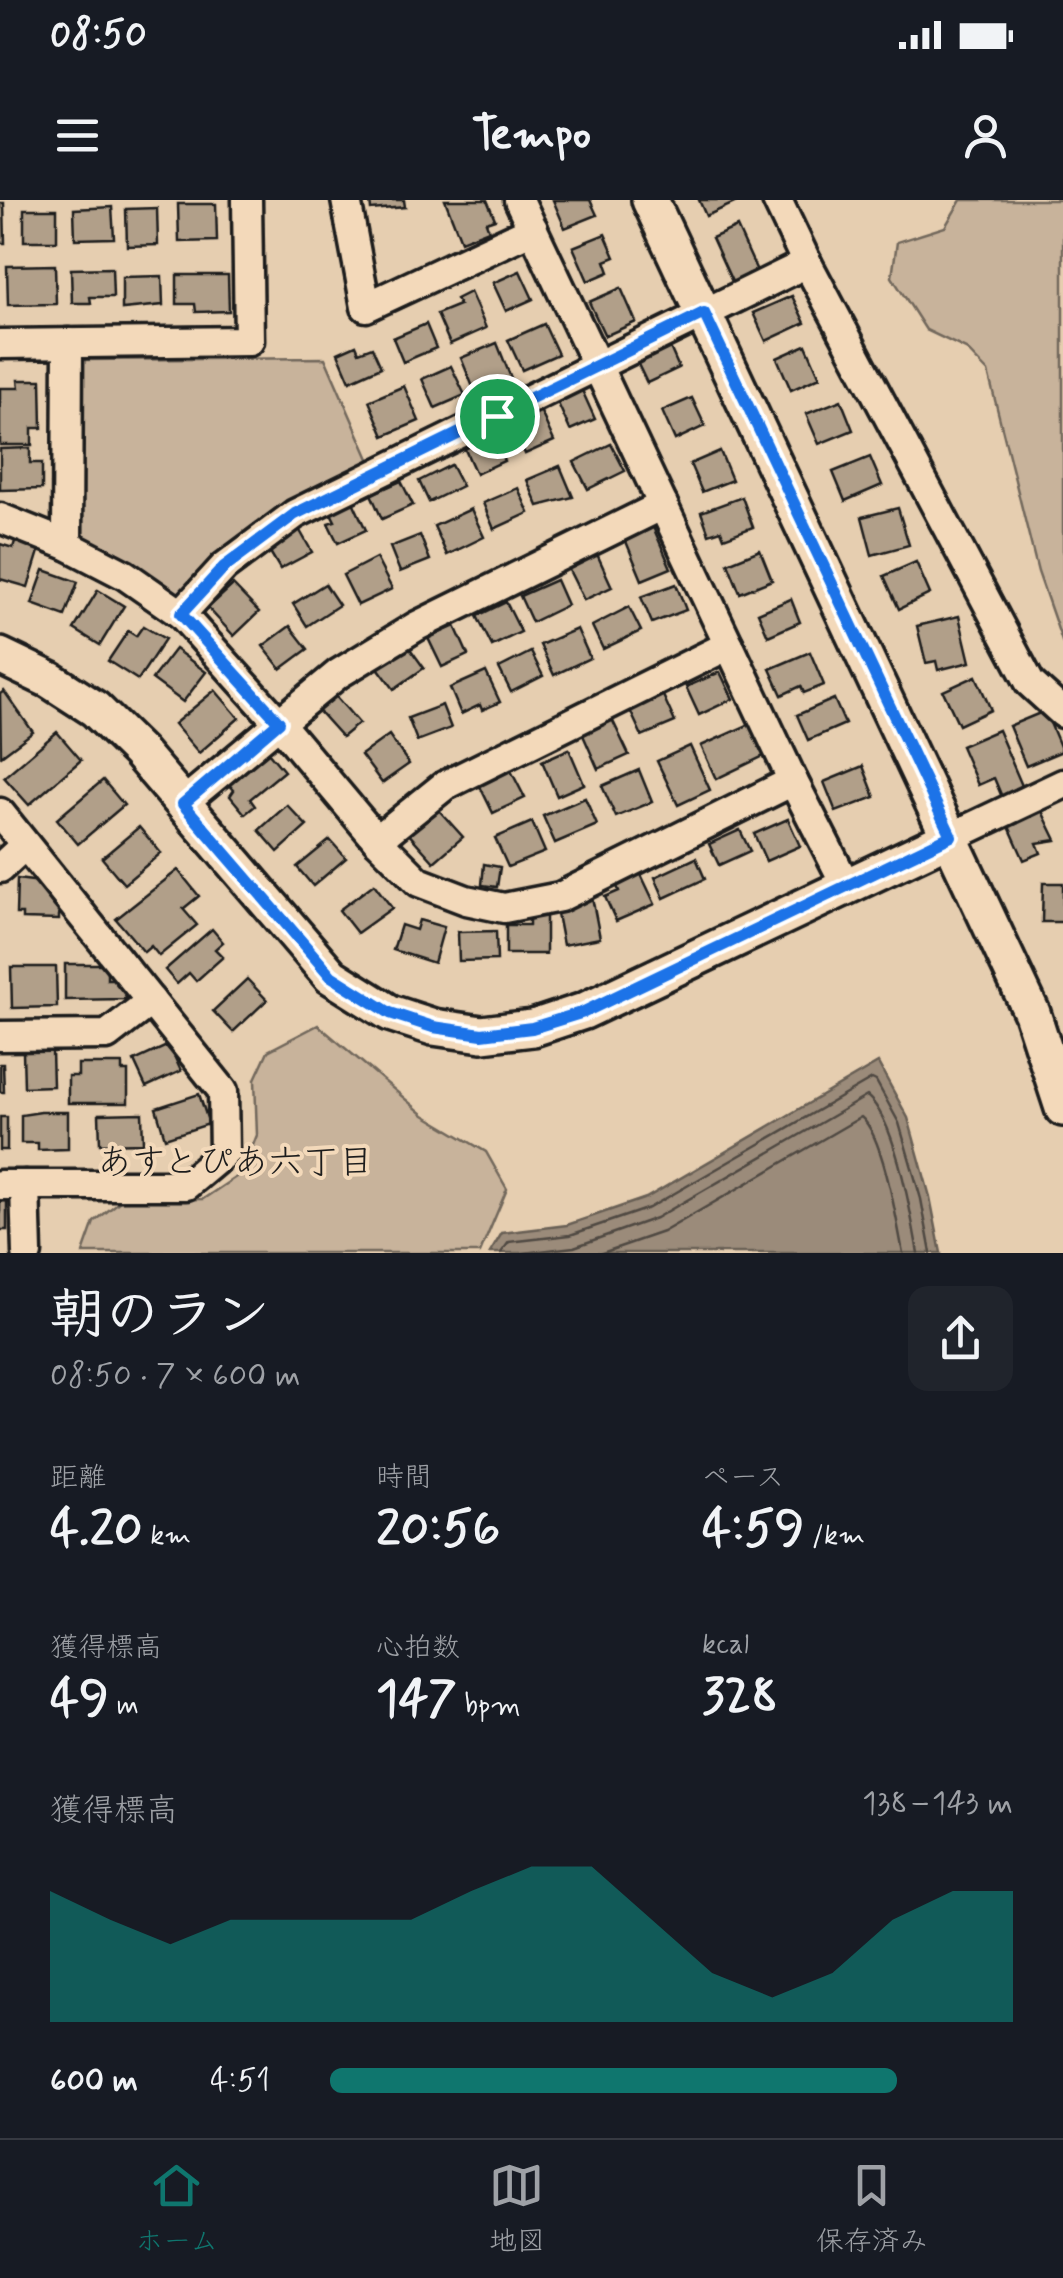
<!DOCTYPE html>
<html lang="ja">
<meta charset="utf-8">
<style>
body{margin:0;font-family:Mynerve,"Klee One",sans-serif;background:#20242c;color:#f1f3f6;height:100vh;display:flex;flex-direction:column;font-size:38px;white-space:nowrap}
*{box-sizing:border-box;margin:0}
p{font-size:32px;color:#9ea1a6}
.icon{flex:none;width:55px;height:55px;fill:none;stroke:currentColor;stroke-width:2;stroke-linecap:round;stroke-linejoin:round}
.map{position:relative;height:1053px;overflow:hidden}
.panel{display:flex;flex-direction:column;background:#171b24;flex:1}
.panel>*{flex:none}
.pin{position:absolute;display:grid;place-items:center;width:85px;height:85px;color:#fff;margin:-42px;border:5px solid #fff;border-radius:50%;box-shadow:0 2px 10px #0007}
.round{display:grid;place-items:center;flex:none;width:105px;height:105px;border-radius:20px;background:#20242c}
.head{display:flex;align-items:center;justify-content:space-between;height:170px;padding:0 50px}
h1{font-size:55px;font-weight:800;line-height:75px}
.stats{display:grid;grid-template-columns:repeat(3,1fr);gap:15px;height:170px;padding:10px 50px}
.stats div{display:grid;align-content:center}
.stats b{font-size:50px;font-weight:800}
.stats small{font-size:28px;font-weight:400}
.stats p{font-size:28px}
.chart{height:280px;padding:20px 50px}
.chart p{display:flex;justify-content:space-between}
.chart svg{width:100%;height:180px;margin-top:10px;fill:#0f766e;opacity:.7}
ul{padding:0 50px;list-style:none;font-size:32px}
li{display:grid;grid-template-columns:160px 120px 1fr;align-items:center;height:75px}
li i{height:25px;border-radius:12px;background:#0f766e}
.status{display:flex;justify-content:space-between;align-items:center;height:70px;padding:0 50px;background:#171b24;direction:ltr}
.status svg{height:28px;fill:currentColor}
header{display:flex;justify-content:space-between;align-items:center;height:130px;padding:0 50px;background:#171b24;font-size:45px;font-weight:800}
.tab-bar{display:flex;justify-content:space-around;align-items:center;height:140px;border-top:2px solid #363941;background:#171b24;font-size:28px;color:#9ea1a6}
.tab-bar a{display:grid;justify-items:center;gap:5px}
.tab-bar .on{color:#0f766e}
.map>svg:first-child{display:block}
.green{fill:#c8b39b;stroke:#72685c;stroke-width:2.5}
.water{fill:#9b8b7a;stroke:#685f54;stroke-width:2.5}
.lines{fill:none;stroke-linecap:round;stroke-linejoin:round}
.shore{stroke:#4f4842;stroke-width:2.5}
.building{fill:#b19f89;stroke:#1c1c1c;stroke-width:2.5}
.minor-casing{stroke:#1c1c1c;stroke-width:35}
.tertiary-casing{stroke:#1c1c1c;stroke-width:42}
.minor{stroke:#f3d9ba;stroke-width:28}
.tertiary{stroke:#f3d9ba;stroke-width:35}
.route-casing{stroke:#fff;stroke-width:20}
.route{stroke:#1a73e8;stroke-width:12}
.labels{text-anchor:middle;stroke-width:8;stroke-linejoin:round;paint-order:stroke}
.neighbourhood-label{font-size:35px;fill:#1c1c1c;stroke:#f3d9ba}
</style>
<div class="status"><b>08:50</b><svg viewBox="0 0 49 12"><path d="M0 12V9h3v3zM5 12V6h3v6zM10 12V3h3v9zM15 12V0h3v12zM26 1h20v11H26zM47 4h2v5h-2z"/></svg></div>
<header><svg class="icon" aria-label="menu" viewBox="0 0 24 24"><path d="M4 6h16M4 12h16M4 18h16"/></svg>Tempo<svg class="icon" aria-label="person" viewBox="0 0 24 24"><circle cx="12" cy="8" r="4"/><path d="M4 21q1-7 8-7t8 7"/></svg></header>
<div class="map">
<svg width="1063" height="1053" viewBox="0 0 1063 1053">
<rect width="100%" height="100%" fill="#e6ceb0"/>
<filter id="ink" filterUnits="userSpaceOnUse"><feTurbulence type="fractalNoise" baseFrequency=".01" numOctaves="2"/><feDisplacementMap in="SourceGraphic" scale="20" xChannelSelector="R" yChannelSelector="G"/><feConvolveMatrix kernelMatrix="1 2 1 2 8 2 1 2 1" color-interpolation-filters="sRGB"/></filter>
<g filter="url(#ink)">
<g class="green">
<polygon points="961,0 1063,0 1063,444 1038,372 988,172 966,149 926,130 892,77 897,42 945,27"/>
<polygon points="325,158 370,261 263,324 180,396 82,339 80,160"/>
<polygon points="318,825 424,915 486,952 507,989 480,1053 83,1053 94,1022 120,1001 203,999 242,973 257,935 255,879 268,851"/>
</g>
<polygon class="water" points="878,863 908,918 930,997 941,1053 490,1053 502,1033 567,1025 646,998"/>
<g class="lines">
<g class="shore">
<polyline points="501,1053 509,1042 570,1035 649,1008 872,879 876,881 899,923 921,999 931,1053"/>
<path d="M523,1053L574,1047L656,1018L867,896C896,920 911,1015 918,1053"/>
<path d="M602,1053L663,1032L861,917C883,935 897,1022 903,1053"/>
</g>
</g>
<g class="building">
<polygon points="370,0 404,0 405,7 371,10"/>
<polygon points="445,0 487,0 495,19 486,22 489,30 461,41"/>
<polygon points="553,0 590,0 597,15 565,28"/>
<polygon points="699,0 739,0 739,1 706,16"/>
<polygon points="0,3 4,3 5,43 0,43"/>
<polygon points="178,4 216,4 217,41 179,42"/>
<polygon points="112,7 114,38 75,39 74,9"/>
<polygon points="157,8 158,45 127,46 126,9"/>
<rect x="24" y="9" width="33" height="32"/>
<polygon points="737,27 757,71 748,74 750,79 734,86 712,38"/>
<polygon points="605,34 615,57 605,61 609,72 588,81 573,47"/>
<polygon points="55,65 56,104 8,105 7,66"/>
<polygon points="112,68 113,97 90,97 91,103 72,103 71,69"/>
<polygon points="520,71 533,99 506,111 493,83"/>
<polygon points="177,75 228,75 229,111 196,112 195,104 177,104"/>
<polygon points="162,76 163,105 122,109 122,77"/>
<polygon points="621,88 636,122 605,136 589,102"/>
<polygon points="470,92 486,128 450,144 437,114 459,105 456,99"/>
<polygon points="792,96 805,123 766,141 753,113"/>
<polygon points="426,124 436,148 403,162 393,138"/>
<polygon points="544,124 558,154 522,170 508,140"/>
<polygon points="497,143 511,178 475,192 461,158"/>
<polygon points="668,143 679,168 647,183 635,158"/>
<polygon points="356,145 359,152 372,147 381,167 350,181 338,153"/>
<polygon points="806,145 820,177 791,190 777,158"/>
<polygon points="451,166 465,195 435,208 422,179"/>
<polygon points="18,180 41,180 42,228 32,228 32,245 0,245 0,188 19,188"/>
<polygon points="404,186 419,221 384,236 369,201"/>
<polygon points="581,188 595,219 570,230 556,199"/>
<polygon points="692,198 705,226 675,240 662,211"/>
<polygon points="841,200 853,230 819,244 806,214"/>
<polygon points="540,210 554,241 525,254 511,223"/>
<polygon points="491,232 504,261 476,274 463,245"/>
<polygon points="611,244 625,271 588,289 574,262"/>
<polygon points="30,248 30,263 42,263 42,289 0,290 0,249"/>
<polygon points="720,251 732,280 702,292 690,264"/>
<polygon points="870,257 882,285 845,301 833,272"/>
<polygon points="451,265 462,286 429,302 419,281"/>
<polygon points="560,266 573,297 538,306 527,280"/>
<polygon points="401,281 413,305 382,319 371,294"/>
<polygon points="518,288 529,313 494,329 483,303"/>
<polygon points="350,295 366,330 338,343 328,323 335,321 327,305"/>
<polygon points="742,297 753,327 724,338 721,330 709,334 701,312"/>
<polygon points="898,308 909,345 872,355 862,317"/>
<polygon points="471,309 484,337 447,355 434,326"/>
<polygon points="653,327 671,368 642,380 625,339"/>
<polygon points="299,329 312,352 280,369 267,347"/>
<polygon points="420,335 430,360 400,372 390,347"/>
<polygon points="16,338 41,345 28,387 0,379 0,344 13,348"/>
<polygon points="760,350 772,380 740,393 728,363"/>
<polygon points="597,354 612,387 584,400 568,368"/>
<polygon points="376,358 392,389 358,405 343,375"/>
<polygon points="916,362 930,394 899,409 884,376"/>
<polygon points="44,370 78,382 65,416 32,404"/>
<polygon points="556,380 567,405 532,422 520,396"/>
<polygon points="325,384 339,405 307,426 293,404"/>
<polygon points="676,384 686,410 652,423 641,397"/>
<polygon points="233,385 259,412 234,436 208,408"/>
<polygon points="98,390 124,406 100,445 74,429"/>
<polygon points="791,399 800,422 768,436 758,413"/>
<polygon points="506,402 521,432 492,446 477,416"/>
<polygon points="629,407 641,431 603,449 592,426"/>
<polygon points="959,416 970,462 938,470 936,461 926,463 917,426"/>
<polygon points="143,426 165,439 138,480 108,461 128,431 136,436"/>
<polygon points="290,426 308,449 281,469 263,446"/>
<polygon points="455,426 468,455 442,467 428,438"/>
<polygon points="577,429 590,458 554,475 540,445"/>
<polygon points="406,443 424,468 394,489 376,465"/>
<polygon points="175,449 206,472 183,502 152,479"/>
<polygon points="531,452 543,476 511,492 499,468"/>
<polygon points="810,452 824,485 804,493 801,486 782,495 770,469"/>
<polygon points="486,472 500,502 482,510 480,505 461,514 450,488"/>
<polygon points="720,472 733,499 699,515 686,487"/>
<polygon points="976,476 991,510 959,525 943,491"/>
<polygon points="215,490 239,518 199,553 174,524"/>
<polygon points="4,491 33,532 1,556 0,494"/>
<polygon points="661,491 675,522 642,536 628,506"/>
<polygon points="332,492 359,523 342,537 315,507"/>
<polygon points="834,499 845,524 808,540 797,515"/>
<polygon points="442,505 451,528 417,541 408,518"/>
<polygon points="1045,511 1062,551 1026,566 1009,526"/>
<polygon points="611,517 629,555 598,569 583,535"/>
<polygon points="750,524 764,556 716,579 701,546"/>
<polygon points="998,530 1023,588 1002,597 994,578 978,585 961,546"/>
<polygon points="57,532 81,560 29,605 4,577"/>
<polygon points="389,535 409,564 382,583 361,555"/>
<polygon points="263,546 284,571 250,599 255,606 245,614 230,596 234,590 224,579"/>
<polygon points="690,546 710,590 678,605 657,561"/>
<polygon points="569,549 584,584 557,596 542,561"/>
<polygon points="506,561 525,598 493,613 475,576"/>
<polygon points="863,566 875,597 836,612 824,582"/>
<polygon points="639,570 652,602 616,617 602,586"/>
<polygon points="103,580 124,605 78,644 57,619"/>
<polygon points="585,598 597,625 555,643 543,616"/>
<polygon points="287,605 307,626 278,652 259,630"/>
<polygon points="436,607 463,637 434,662 407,632"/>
<polygon points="1040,607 1056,640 1037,643 1041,653 1024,660 1007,622"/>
<polygon points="788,619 800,646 766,661 754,634"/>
<polygon points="532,622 545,652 508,667 495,638"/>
<polygon points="139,627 161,653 124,684 102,658"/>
<polygon points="740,630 750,651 719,665 709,644"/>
<polygon points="330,640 346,658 313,686 297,667"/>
<polygon points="696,658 705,679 664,698 655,677"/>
<polygon points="484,664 500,667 497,687 482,685"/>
<polygon points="637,666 655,704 616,721 605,697 619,691 613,677"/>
<polygon points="178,670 199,696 183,709 197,725 159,756 151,746 144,752 116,719"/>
<polygon points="17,679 48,683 59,691 59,720 22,719 22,714 16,714"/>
<polygon points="1043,683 1063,683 1063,722 1042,722"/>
<polygon points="374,684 392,708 357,733 339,710"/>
<polygon points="592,697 600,738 563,745 555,704"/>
<polygon points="529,712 546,712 546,754 506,754 506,725 529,725"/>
<polygon points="419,720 444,727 434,763 393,750 401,725 416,730"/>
<polygon points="212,729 223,742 215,749 223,757 196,781 189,773 177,784 165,770"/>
<polygon points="496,731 497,760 459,761 458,732"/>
<polygon points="65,764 107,764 107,779 125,779 126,799 65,800"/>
<polygon points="11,767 56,767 57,807 12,808"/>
<polygon points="247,779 267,800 233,832 213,811"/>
<polygon points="169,845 181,871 146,887 134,861"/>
<polygon points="52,851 53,886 24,887 23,852"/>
<polygon points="0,864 3,864 4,892 0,892"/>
<polygon points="78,864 122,864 122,871 128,871 128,903 68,903 68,876 78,876"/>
<polygon points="199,894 209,924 165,938 156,908"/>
<polygon points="41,912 68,912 68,949 38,950 38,943 21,943 21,915"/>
<polygon points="142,913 143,943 100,944 99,914"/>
<rect x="0" y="917" width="7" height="33"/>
<rect x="0" y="1001" width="7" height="29"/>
</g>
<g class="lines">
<defs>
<g id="minor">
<polyline points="346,0 366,107 533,29"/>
<polyline points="519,0 793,581 846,685"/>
<polyline points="777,0 807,63 1030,483 1063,513"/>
<polyline points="0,144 249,141 247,0"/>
<polyline points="0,318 67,345 125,375 181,414 279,523 377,640 419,682 466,700 504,708 560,697 793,581"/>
<polyline points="67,345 68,143"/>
<polyline points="181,414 224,367 295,314 807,63"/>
<polyline points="183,603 338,474 417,426 663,305"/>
<polyline points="0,613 223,891 224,953 186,985 0,985"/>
<polyline points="951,637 1063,584"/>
<polyline points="377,640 444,586 729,445"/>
<polyline points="0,668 25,645"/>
<polyline points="0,836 107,835 151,801"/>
<polyline points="25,985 27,1053"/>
</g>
<g id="tertiary">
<polyline points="650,0 1032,813 1063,908"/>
<polyline points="0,456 50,480 95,509 139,552 331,776 390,813 433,827 482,834 533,828 584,811 951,637"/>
</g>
</defs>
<use href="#minor" class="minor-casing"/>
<use href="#tertiary" class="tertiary-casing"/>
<use href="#minor" class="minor"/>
<use href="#tertiary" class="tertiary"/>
</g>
</g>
<g class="lines" filter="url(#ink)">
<defs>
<polygon id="route" points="704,113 951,636 584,812 532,828 482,834 433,827 390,813 331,776 183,604 279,522 181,414 224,367 295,314"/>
</defs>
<use href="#route" class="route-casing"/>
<use href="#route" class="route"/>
</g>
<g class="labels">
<g class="neighbourhood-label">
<text x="235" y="973">あすとぴあ六丁目</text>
</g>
</g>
</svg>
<div class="pin" style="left:497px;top:216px;background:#1e9e55"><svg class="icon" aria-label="arrive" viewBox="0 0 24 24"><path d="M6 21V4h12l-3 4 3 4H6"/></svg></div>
</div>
<section class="panel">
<div class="head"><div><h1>朝のラン</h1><p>08:50 · 7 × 600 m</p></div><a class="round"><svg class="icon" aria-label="share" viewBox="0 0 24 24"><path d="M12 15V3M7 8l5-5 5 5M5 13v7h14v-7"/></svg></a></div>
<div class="stats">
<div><p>距離</p><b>4.20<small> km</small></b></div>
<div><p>時間</p><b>20:56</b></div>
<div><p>ペース</p><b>4:59<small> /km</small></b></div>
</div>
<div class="stats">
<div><p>獲得標高</p><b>49<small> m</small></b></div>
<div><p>心拍数</p><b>147<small> bpm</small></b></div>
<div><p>kcal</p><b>328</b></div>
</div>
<div class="chart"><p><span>獲得標高</span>138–143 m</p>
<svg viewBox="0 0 160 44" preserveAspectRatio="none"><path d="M0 44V12L10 19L20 25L30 19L40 19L50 19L60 19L70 12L80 6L90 6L100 19L110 32L120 38L130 32L140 19L150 12L160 12V44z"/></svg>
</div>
<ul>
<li><b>600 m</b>4:51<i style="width:83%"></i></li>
</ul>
</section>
<nav class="tab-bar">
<a class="on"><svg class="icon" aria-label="home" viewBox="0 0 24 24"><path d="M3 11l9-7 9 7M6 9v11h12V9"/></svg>ホーム</a>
<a><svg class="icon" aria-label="map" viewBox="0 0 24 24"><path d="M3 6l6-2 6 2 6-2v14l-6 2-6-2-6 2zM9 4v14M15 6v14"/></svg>地図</a>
<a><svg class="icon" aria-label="saved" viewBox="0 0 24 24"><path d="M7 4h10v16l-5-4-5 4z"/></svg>保存済み</a>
</nav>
